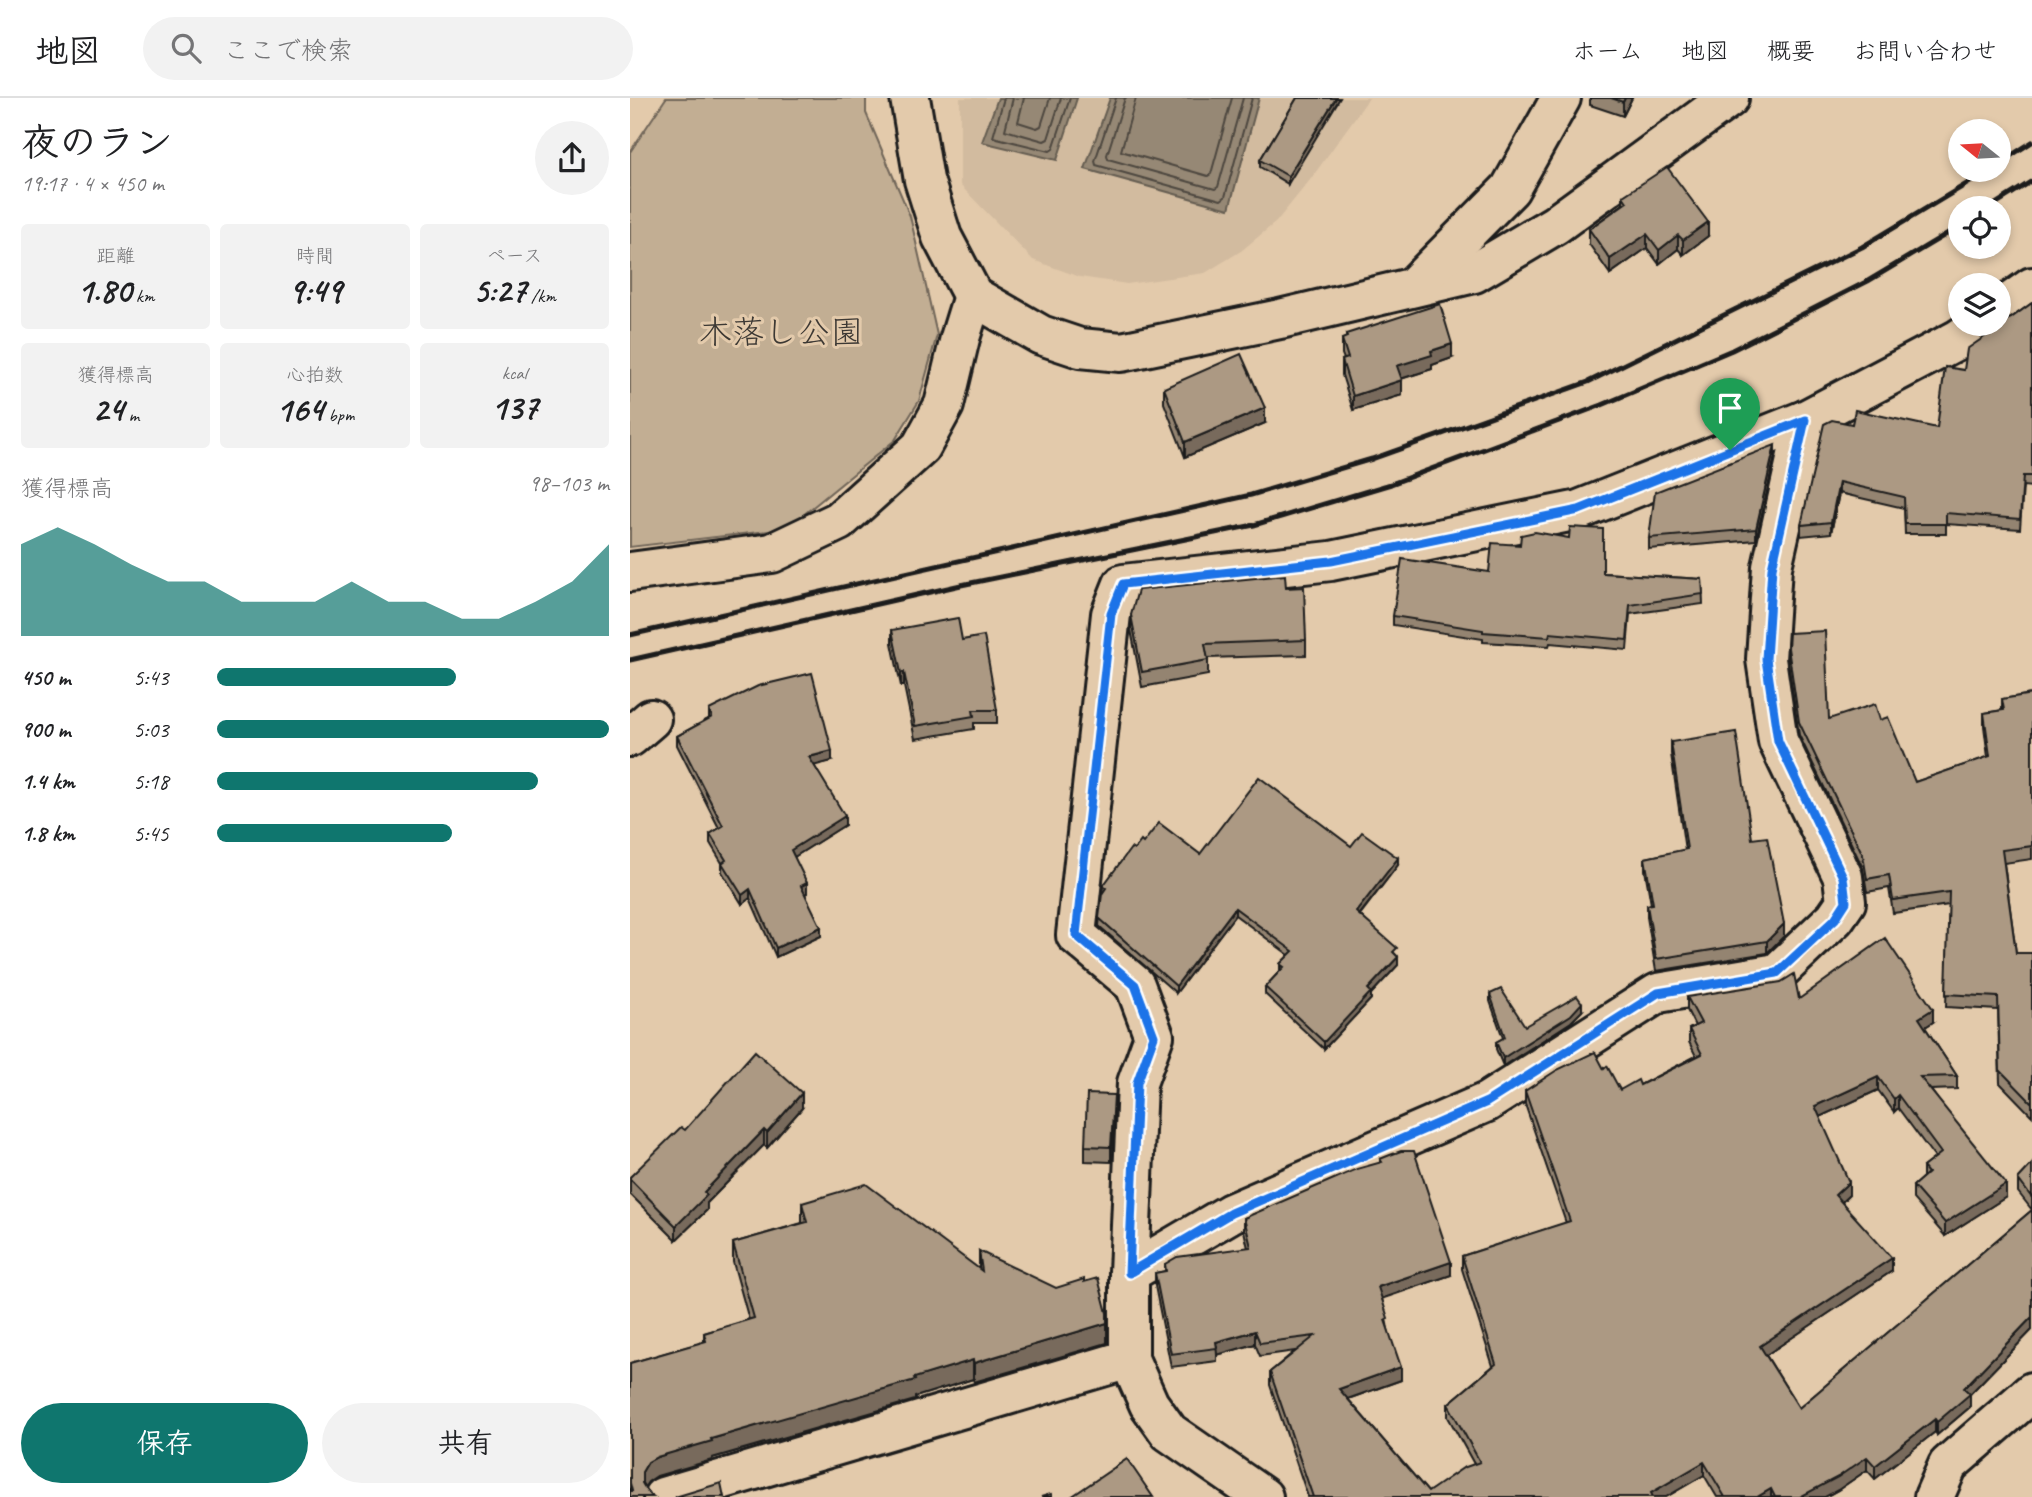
<!DOCTYPE html>
<html lang="ja">
<meta charset="utf-8">
<style>
body{margin:0;font-family:Caveat,"Klee One",sans-serif;background:#f2f2f2;color:#202124;height:100vh;display:flex;flex-direction:column;font-size:26px;white-space:nowrap}
*{box-sizing:border-box;margin:0}
p{font-size:23px;color:#757577}
.icon{flex:none;width:38px;height:38px;fill:none;stroke:currentColor;stroke-width:2;stroke-linecap:round;stroke-linejoin:round}
.map{position:relative;flex:1;overflow:hidden}
.side{display:flex;flex-direction:column;background:#fff;width:630px}
.side>*{flex:none}
.needle{width:46px;rotate:288deg}
.fabs{position:absolute;left:1318px;top:21px;display:grid;gap:14px}
.fabs a{display:grid;place-items:center;width:63px;height:63px;border-radius:50%;background:#fff;box-shadow:0 4px 10px #0003;font-size:35px}
.pin{position:absolute;display:grid;place-items:center;width:60px;height:60px;color:#fff;margin:-72px -30px;border-radius:50% 50% 50% 0;rotate:-45deg;box-shadow:0 0 7px #0007}
.pin .icon{rotate:45deg}
.round{display:grid;place-items:center;flex:none;width:74px;height:74px;border-radius:37px;background:#f2f2f2}
.headline{display:flex;align-items:center;justify-content:space-between;height:119px;padding:0 21px}
h1{font-size:38px;font-weight:800;line-height:52px}
.stats{display:grid;grid-template-columns:repeat(3,1fr);gap:10px;height:119px;padding:7px 21px}
.stats div{display:grid;align-content:center;border-radius:7px;background:#f2f2f2;text-align:center}
.stats b{font-size:35px;font-weight:800}
.stats small{font-size:19px;font-weight:400}
.stats p{font-size:19px}
.chart{height:196px;padding:14px 21px}
.chart p{display:flex;justify-content:space-between}
.chart svg{width:100%;height:126px;margin-top:7px;fill:#0f766e;opacity:.7}
.primary-button{display:flex;gap:14px;margin-top:auto;padding:14px 21px}
.primary-button a{flex:1;height:80px;border-radius:42px;background:#0f766e;color:#fff;font-size:28px;font-weight:800;line-height:80px;text-align:center}
.primary-button a+a{background:#f2f2f2;color:#202124}
ul{padding:0 21px;list-style:none;font-size:23px}
li{display:grid;grid-template-columns:112px 84px 1fr;align-items:center;height:52px}
li i{height:18px;border-radius:9px;background:#0f766e}
header{display:flex;align-items:center;gap:42px;box-sizing:border-box;height:98px;padding:0 35px;background:#fff;border-bottom:2px solid #e0e0e0}
header strong{font-size:33px}
nav{display:flex;gap:38px;margin-inline-start:auto;font-size:24px}
.search{width:490px;height:63px;background:#f2f2f2;display:flex;align-items:center;gap:18px;box-sizing:border-box;padding:0 24px;border-radius:38px;color:#757577;font-size:26px}
main{display:flex;flex:1;min-height:0}
.map>svg:first-child{display:block}
.built{fill:#d2bb9f}
.green{fill:#c2ae93;stroke:#6f6558;stroke-width:2}
.water{fill:#968874;stroke:#655d51;stroke-width:2}
.lines{fill:none;stroke-linecap:round;stroke-linejoin:round}
.shore{stroke:#4d473f;stroke-width:2}
.minor-casing{stroke:#1c1c1c;stroke-width:44}
.minor{stroke:#e3caab;stroke-width:38}
.rail{stroke:#1c1c1c;stroke-width:5}
.wall{fill:#948471;stroke:#1c1c1c;stroke-width:2}
.shaded-wall{fill:#786b5c;stroke:#1c1c1c;stroke-width:2}
.building{fill:#ac9983;stroke:#1c1c1c;stroke-width:2}
.route-casing{stroke:#fff;stroke-width:14}
.route{stroke:#1a73e8;stroke-width:9}
.labels{text-anchor:middle;stroke-width:6;stroke-linejoin:round;paint-order:stroke}
.park-label{font-size:33px;fill:#3d3934;stroke:#e3caab}
</style>
<header>
<strong>地図</strong>
<div class="search"><svg class="icon" aria-label="search" viewBox="0 0 24 24"><circle cx="10" cy="10" r="6"/><path d="M15 15l6 6"/></svg>ここで検索</div>
<nav><a>ホーム</a><a>地図</a><a>概要</a><a>お問い合わせ</a></nav>
</header>
<main>
<section class="side">
<div class="headline"><div><h1>夜のラン</h1><p>19:17 · 4 × 450 m</p></div><a class="round"><svg class="icon" aria-label="share" viewBox="0 0 24 24"><path d="M12 15V3M7 8l5-5 5 5M5 13v7h14v-7"/></svg></a></div>
<div class="stats">
<div><p>距離</p><b>1.80<small> km</small></b></div>
<div><p>時間</p><b>9:49</b></div>
<div><p>ペース</p><b>5:27<small> /km</small></b></div>
</div>
<div class="stats">
<div><p>獲得標高</p><b>24<small> m</small></b></div>
<div><p>心拍数</p><b>164<small> bpm</small></b></div>
<div><p>kcal</p><b>137</b></div>
</div>
<div class="chart"><p><span>獲得標高</span>98–103 m</p>
<svg viewBox="0 0 160 44" preserveAspectRatio="none"><path d="M0 44V12L10 6L20 12L30 19L40 25L50 25L60 32L70 32L80 32L90 25L100 32L110 32L120 38L130 38L140 32L150 25L160 12V44z"/></svg>
</div>
<ul>
<li><b>450 m</b>5:43<i style="width:61%"></i></li>
<li><b>900 m</b>5:03<i style="width:100%"></i></li>
<li><b>1.4 km</b>5:18<i style="width:82%"></i></li>
<li><b>1.8 km</b>5:45<i style="width:60%"></i></li>
</ul>
<div class="primary-button"><a>保存</a><a>共有</a></div>
</section>
<div class="map">
<svg width="1402" height="1399" viewBox="0 0 1402 1399">
<rect width="100%" height="100%" fill="#e3caab"/>
<filter id="ink" filterUnits="userSpaceOnUse"><feTurbulence type="fractalNoise" baseFrequency=".0143" numOctaves="2"/><feDisplacementMap in="SourceGraphic" scale="14" xChannelSelector="R" yChannelSelector="G"/><feConvolveMatrix kernelMatrix="1 2 1 2 8 2 1 2 1" color-interpolation-filters="sRGB"/></filter>
<g filter="url(#ink)">
<polygon class="built" points="330,0 739,0 680,82 646,124 611,153 575,175 497,186 450,179 403,162 330,87"/>
<polygon class="green" points="36,0 236,0 236,15 280,118 307,237 289,303 265,342 156,431 0,449 0,54"/>
<g class="water">
<polygon points="368,0 447,0 427,62 352,44"/>
<polygon points="480,0 629,0 599,111 455,71"/>
</g>
<g class="lines">
<g class="shore">
<polyline points="374,0 363,39 420,53 423,51 440,0"/>
<polyline points="383,0 375,32 414,43 418,41 431,0"/>
<polyline points="394,0 388,24 407,30 411,28 420,0"/>
<polyline points="486,0 465,63 466,67 591,102 595,99 622,0"/>
<polyline points="495,0 477,57 478,61 585,91 588,89 613,0"/>
<polyline points="506,0 491,53 578,78 581,76 602,0"/>
</g>
<defs>
<g id="minor">
<polyline points="280,0 294,82 312,139 343,198 411,237 450,250 491,254 650,221 844,175 925,127 1099,0"/>
<polyline points="783,189 880,91 931,0"/>
<polyline points="1368,213 1402,189"/>
<polyline points="0,474 142,455 209,423 291,349 314,307 330,240 343,198"/>
<polyline points="0,639 21,621"/>
<polyline points="499,1175 601,1115 857,1004 1028,895 1147,875 1205,820 1216,804 1213,779 1148,643 1136,561 1142,469 1175,322"/>
<polyline points="33,1399 499,1261"/>
<polyline points="633,1399 539,1334 519,1306 499,1261 499,1175 507,985 524,938 505,887 446,837 481,516 493,486 701,463 949,412 1175,322 1329,241 1351,226"/>
<polyline points="1304,1399 1318,1367 1402,1294"/>
</g>
</defs>
<use href="#minor" class="minor-casing"/>
<use href="#minor" class="minor"/>
<g class="rail">
<polyline points="1368,66 1402,44"/>
<polyline points="1359,110 1402,83"/>
<polyline points="0,537 621,397 742,361 958,284 1232,149 1360,72"/>
<polyline points="0,562 331,487 624,427 761,386 972,307 1102,252 1238,183 1330,128"/>
</g>
</g>
<g class="wall">
<polygon points="667,0 658,86 630,69 630,62"/>
<polygon points="960,0 1002,0 993,18 960,7"/>
<polygon points="993,98 1078,138 1053,157 1048,151 1029,166 1017,150 980,176 959,146 959,131 993,106"/>
<polygon points="1402,205 1402,389 1393,388 1390,431 1316,426 1316,436 1275,436 1274,410 1209,395 1201,435 1171,438 1171,427 1222,326 1307,330 1334,272 1363,233"/>
<polygon points="716,236 822,260 802,267 802,271 771,281 772,297 723,312 712,277 712,262 714,261 712,256 712,241 716,240"/>
<polygon points="534,290 635,325 555,359 534,305"/>
<polygon points="1145,358 1126,442 1019,451 1019,440"/>
<polygon points="859,474 973,475 1072,481 1073,506 1000,516 997,552 920,545 919,548 853,544 853,541 763,527 763,518"/>
<polygon points="656,490 676,542 676,557 578,560 578,577 512,589 501,532 501,517"/>
<polygon points="262,532 332,542 367,612 367,625 344,625 344,631 285,641 274,588 271,588 262,545"/>
<polygon points="1159,535 1199,621 1250,622 1285,684 1358,659 1354,628 1354,615 1372,612 1372,601 1402,596 1402,761 1374,765 1386,855 1402,855 1402,1018 1370,985 1368,912 1316,909 1319,807 1263,815 1259,790 1237,794 1233,770 1169,637 1158,563"/>
<polygon points="79,612 202,663 184,667 215,727 164,759 177,795 175,796 191,838 146,859 120,800 112,806 92,774 92,765 80,745 80,736 89,730 47,647 47,638 79,621"/>
<polygon points="1041,644 1122,741 1154,838 1137,855 1026,873 1017,819 1017,807 1021,806 1015,772 1015,760 1055,752 1041,656"/>
<polygon points="513,745 570,756 721,748 768,767 730,817 767,858 768,867 741,896 741,901 694,951 635,896 635,889 650,873 650,866 659,857 605,817 546,895 469,828 473,788 504,752"/>
<polygon points="860,896 895,928 952,913 941,924 873,968 866,951 866,944 873,940 860,903"/>
<polygon points="1057,899 1169,901 1303,924 1295,929 1327,978 1327,991 1301,992 1376,1099 1315,1138 1283,1101 1283,1088 1293,1079 1293,1069 1305,1060 1268,1010 1264,1014 1248,992 1189,1019 1219,1097 1212,1104 1262,1173 1136,1257 1169,1310 1402,1112 1388,1094 1388,1081 1402,1066 1402,1232 1340,1296 1340,1309 1307,1337 1305,1334 1245,1381 1237,1372 1208,1392 1195,1399 1087,1399 1074,1377 1036,1399 678,1399 640,1287 640,1274 665,1253 630,1258 625,1246 587,1257 587,1263 541,1269 525,1188 525,1175 535,1173 535,1166 618,1150 614,1133 614,1120 750,1065 750,1061 821,1177 752,1200 758,1231 771,1282 718,1301 798,1394 844,1366 818,1319 818,1306 863,1268 832,1171 832,1158 936,1125 895,1006 895,993 974,971 990,992 1010,987 1066,958 1059,944 1059,931 1065,928 1057,912"/>
<polygon points="172,1010 137,1050 134,1047 77,1105 77,1112 46,1142 0,1096 0,1079 55,1032"/>
<polygon points="484,1011 481,1064 455,1063 455,1048"/>
<polygon points="172,1105 349,1171 349,1153 477,1245 344,1284 343,1281 285,1299 285,1302 82,1360 82,1362 27,1378 18,1384 0,1399 0,1265 74,1244 74,1235 119,1222 103,1164 103,1145 172,1125"/>
</g>
<g class="shaded-wall">
<polygon points="706,0 710,0 658,86 658,78"/>
<polygon points="995,0 1002,0 993,18 993,4"/>
<polygon points="1078,124 1078,138 1053,157 1053,142"/>
<polygon points="1017,136 1017,150 980,176 980,161"/>
<polygon points="1048,137 1048,151 1029,166 1029,152"/>
<polygon points="822,246 822,260 802,267 802,271 767,282 767,268 801,253"/>
<polygon points="772,282 772,297 723,312 723,298"/>
<polygon points="635,310 635,325 555,359 555,344"/>
<polygon points="1145,347 1145,358 1126,442 1126,431"/>
<polygon points="1209,384 1209,395 1201,435 1201,424"/>
<polygon points="274,574 274,588 271,588 271,575"/>
<polygon points="202,653 202,663 179,669 179,659"/>
<polygon points="215,718 215,727 161,761 161,752"/>
<polygon points="768,760 768,767 726,821 726,814"/>
<polygon points="177,785 177,795 171,797 171,788"/>
<polygon points="120,791 120,800 112,806 112,797"/>
<polygon points="605,810 605,817 546,895 546,888"/>
<polygon points="1154,826 1154,838 1137,855 1137,843"/>
<polygon points="191,829 191,838 146,859 146,850"/>
<polygon points="768,859 768,867 741,896 741,901 694,951 694,944 738,891"/>
<polygon points="952,905 952,913 941,924 873,968 873,960"/>
<polygon points="1303,911 1303,924 1289,933 1289,920"/>
<polygon points="1248,979 1248,992 1185,1021 1185,1008"/>
<polygon points="172,995 172,1010 137,1050 137,1035"/>
<polygon points="484,997 484,1011 481,1064 481,1049"/>
<polygon points="1268,997 1268,1010 1264,1014 1264,1001"/>
<polygon points="134,1032 134,1047 77,1105 77,1112 46,1142 46,1128 74,1094"/>
<polygon points="1219,1084 1219,1097 1205,1110 1205,1097"/>
<polygon points="1376,1086 1376,1099 1315,1138 1315,1125"/>
<polygon points="1262,1160 1262,1173 1130,1261 1130,1248"/>
<polygon points="821,1164 821,1177 748,1202 748,1189"/>
<polygon points="1402,1219 1402,1232 1340,1296 1340,1309 1307,1337 1307,1324 1334,1290"/>
<polygon points="477,1225 477,1245 344,1284 344,1265"/>
<polygon points="625,1233 625,1246 587,1257 586,1244"/>
<polygon points="343,1262 343,1281 285,1299 285,1302 82,1360 82,1362 27,1378 18,1384 12,1393 12,1374 18,1364 27,1359 81,1341"/>
<polygon points="771,1269 771,1282 709,1304 709,1291"/>
<polygon points="1305,1321 1305,1334 1245,1381 1245,1368"/>
<polygon points="1237,1359 1237,1372 1208,1392 1195,1399 1170,1399"/>
<polygon points="1074,1364 1074,1377 1036,1399 1021,1399 1021,1395"/>
<polygon points="1141,1391 1141,1399 1127,1399"/>
</g>
<g class="building">
<polygon points="667,0 706,0 658,78 630,62"/>
<polygon points="981,0 995,0 993,4"/>
<polygon points="1037,69 1078,124 1053,142 1048,137 1029,152 1017,136 980,161 959,131 997,104 993,98"/>
<polygon points="1402,205 1402,378 1393,378 1390,421 1316,415 1316,426 1275,426 1274,399 1209,384 1201,424 1171,427 1194,326 1202,322 1222,326 1225,312 1307,330 1315,269 1334,272 1337,251 1363,233 1371,224 1381,220"/>
<polygon points="810,206 822,246 801,253 802,257 767,268 772,282 723,298 712,262 718,260 712,241 717,239 716,236"/>
<polygon points="611,256 635,310 555,344 534,290"/>
<polygon points="1145,347 1126,431 1019,440 1025,394"/>
<polygon points="940,429 973,431 973,475 1072,481 1073,496 1000,507 997,542 920,535 919,539 853,534 853,532 763,518 772,461 859,474 862,445 890,447 891,437 905,434 939,440"/>
<polygon points="655,477 656,490 674,489 676,542 575,546 578,562 512,574 501,517 508,492"/>
<polygon points="328,520 332,542 354,538 367,612 343,612 344,618 285,628 274,574 271,575 262,532"/>
<polygon points="1195,533 1199,621 1245,606 1250,622 1258,619 1285,684 1360,658 1354,615 1374,612 1372,601 1402,596 1402,748 1372,752 1386,855 1402,855 1402,1005 1370,972 1368,899 1316,896 1319,794 1263,802 1259,777 1237,781 1233,757 1169,624 1158,550 1159,535"/>
<polygon points="182,575 202,653 179,659 215,718 161,752 177,785 171,788 191,829 146,850 120,791 112,797 92,765 96,762 80,736 93,728 47,638 82,619 79,612 128,588"/>
<polygon points="1106,634 1122,741 1137,739 1154,826 1137,843 1026,861 1017,807 1023,806 1015,760 1057,751 1041,644"/>
<polygon points="629,679 721,748 732,734 768,760 726,814 767,850 763,854 768,859 738,891 741,894 694,944 635,889 654,869 650,866 663,853 605,810 546,888 469,820 472,796 476,790 473,788 501,750 504,752 511,743 513,745 529,725 570,756"/>
<polygon points="1255,840 1303,911 1289,920 1327,978 1290,979 1376,1086 1315,1125 1283,1088 1298,1075 1293,1069 1311,1055 1268,997 1264,1001 1248,979 1185,1008 1219,1084 1205,1097 1262,1160 1130,1248 1169,1310 1402,1112 1402,1219 1334,1290 1340,1296 1307,1324 1305,1321 1245,1368 1237,1359 1208,1379 1170,1399 1145,1399 1141,1391 1127,1399 1095,1399 1074,1364 1021,1395 1023,1399 683,1399 640,1274 685,1238 630,1245 625,1233 586,1244 587,1250 541,1256 525,1175 536,1173 535,1166 547,1159 621,1149 614,1120 727,1071 752,1064 750,1061 760,1057 771,1053 784,1053 821,1164 748,1189 758,1220 755,1222 771,1269 709,1291 798,1394 833,1370 850,1364 818,1306 866,1266 832,1158 940,1123 895,993 927,972 965,954 974,971 977,968 990,992 1008,982 1010,987 1072,956 1059,931 1071,925 1057,899 1151,884 1164,876 1169,901"/>
<polygon points="871,891 895,928 947,898 952,905 941,917 873,960 866,944 875,939 860,896"/>
<polygon points="125,953 172,995 137,1035 134,1032 74,1094 77,1097 46,1128 0,1081 0,1079 51,1029 55,1032"/>
<polygon points="457,996 484,997 481,1049 455,1048"/>
<polygon points="1402,1066 1402,1100 1388,1081"/>
<polygon points="236,1086 352,1173 349,1153 426,1190 454,1181 454,1184 468,1180 477,1215 477,1225 344,1265 343,1262 284,1280 285,1282 81,1341 82,1343 27,1359 18,1364 12,1374 12,1385 18,1395 24,1399 0,1399 0,1393 2,1393 0,1385 0,1265 76,1243 74,1235 124,1220 103,1145 177,1124 172,1105"/>
<polygon points="497,1361 523,1399 441,1399"/>
<polygon points="91,1385 94,1399 45,1399"/>
<polygon points="421,1396 422,1399 411,1399"/>
</g>
</g>
<g class="lines" filter="url(#ink)">
<defs>
<polygon id="route" points="1175,322 1142,470 1136,561 1148,643 1213,779 1216,804 1205,821 1147,875 1028,895 857,1004 601,1115 499,1175 507,985 524,938 505,887 446,837 481,516 493,486 701,463 949,412"/>
</defs>
<use href="#route" class="route-casing"/>
<use href="#route" class="route"/>
</g>
<g class="labels">
<g class="park-label">
<text x="151" y="245">木落し公園</text>
</g>
</g>
</svg>
<div class="fabs">
<a><svg class="needle" viewBox="-14 -14 28 28"><path d="M0-13l5 13h-10z" fill="#e53935"/><path d="M0 13l5-13h-10z" fill="#757577"/></svg></a>
<a><svg class="icon" aria-label="locate" viewBox="0 0 24 24"><circle cx="12" cy="12" r="6"/><path d="M12 2v4M12 18v4M2 12h4M18 12h4"/></svg></a>
<a><svg class="icon" aria-label="layers" viewBox="0 0 24 24"><path d="M12 4l9 5-9 5-9-5zM3 14l9 5 9-5"/></svg></a>
</div>
<div class="pin" style="left:1100px;top:352px;background:#1e9e55"><svg class="icon" aria-label="arrive" viewBox="0 0 24 24"><path d="M6 21V4h12l-3 4 3 4H6"/></svg></div>
</div>
</main>
